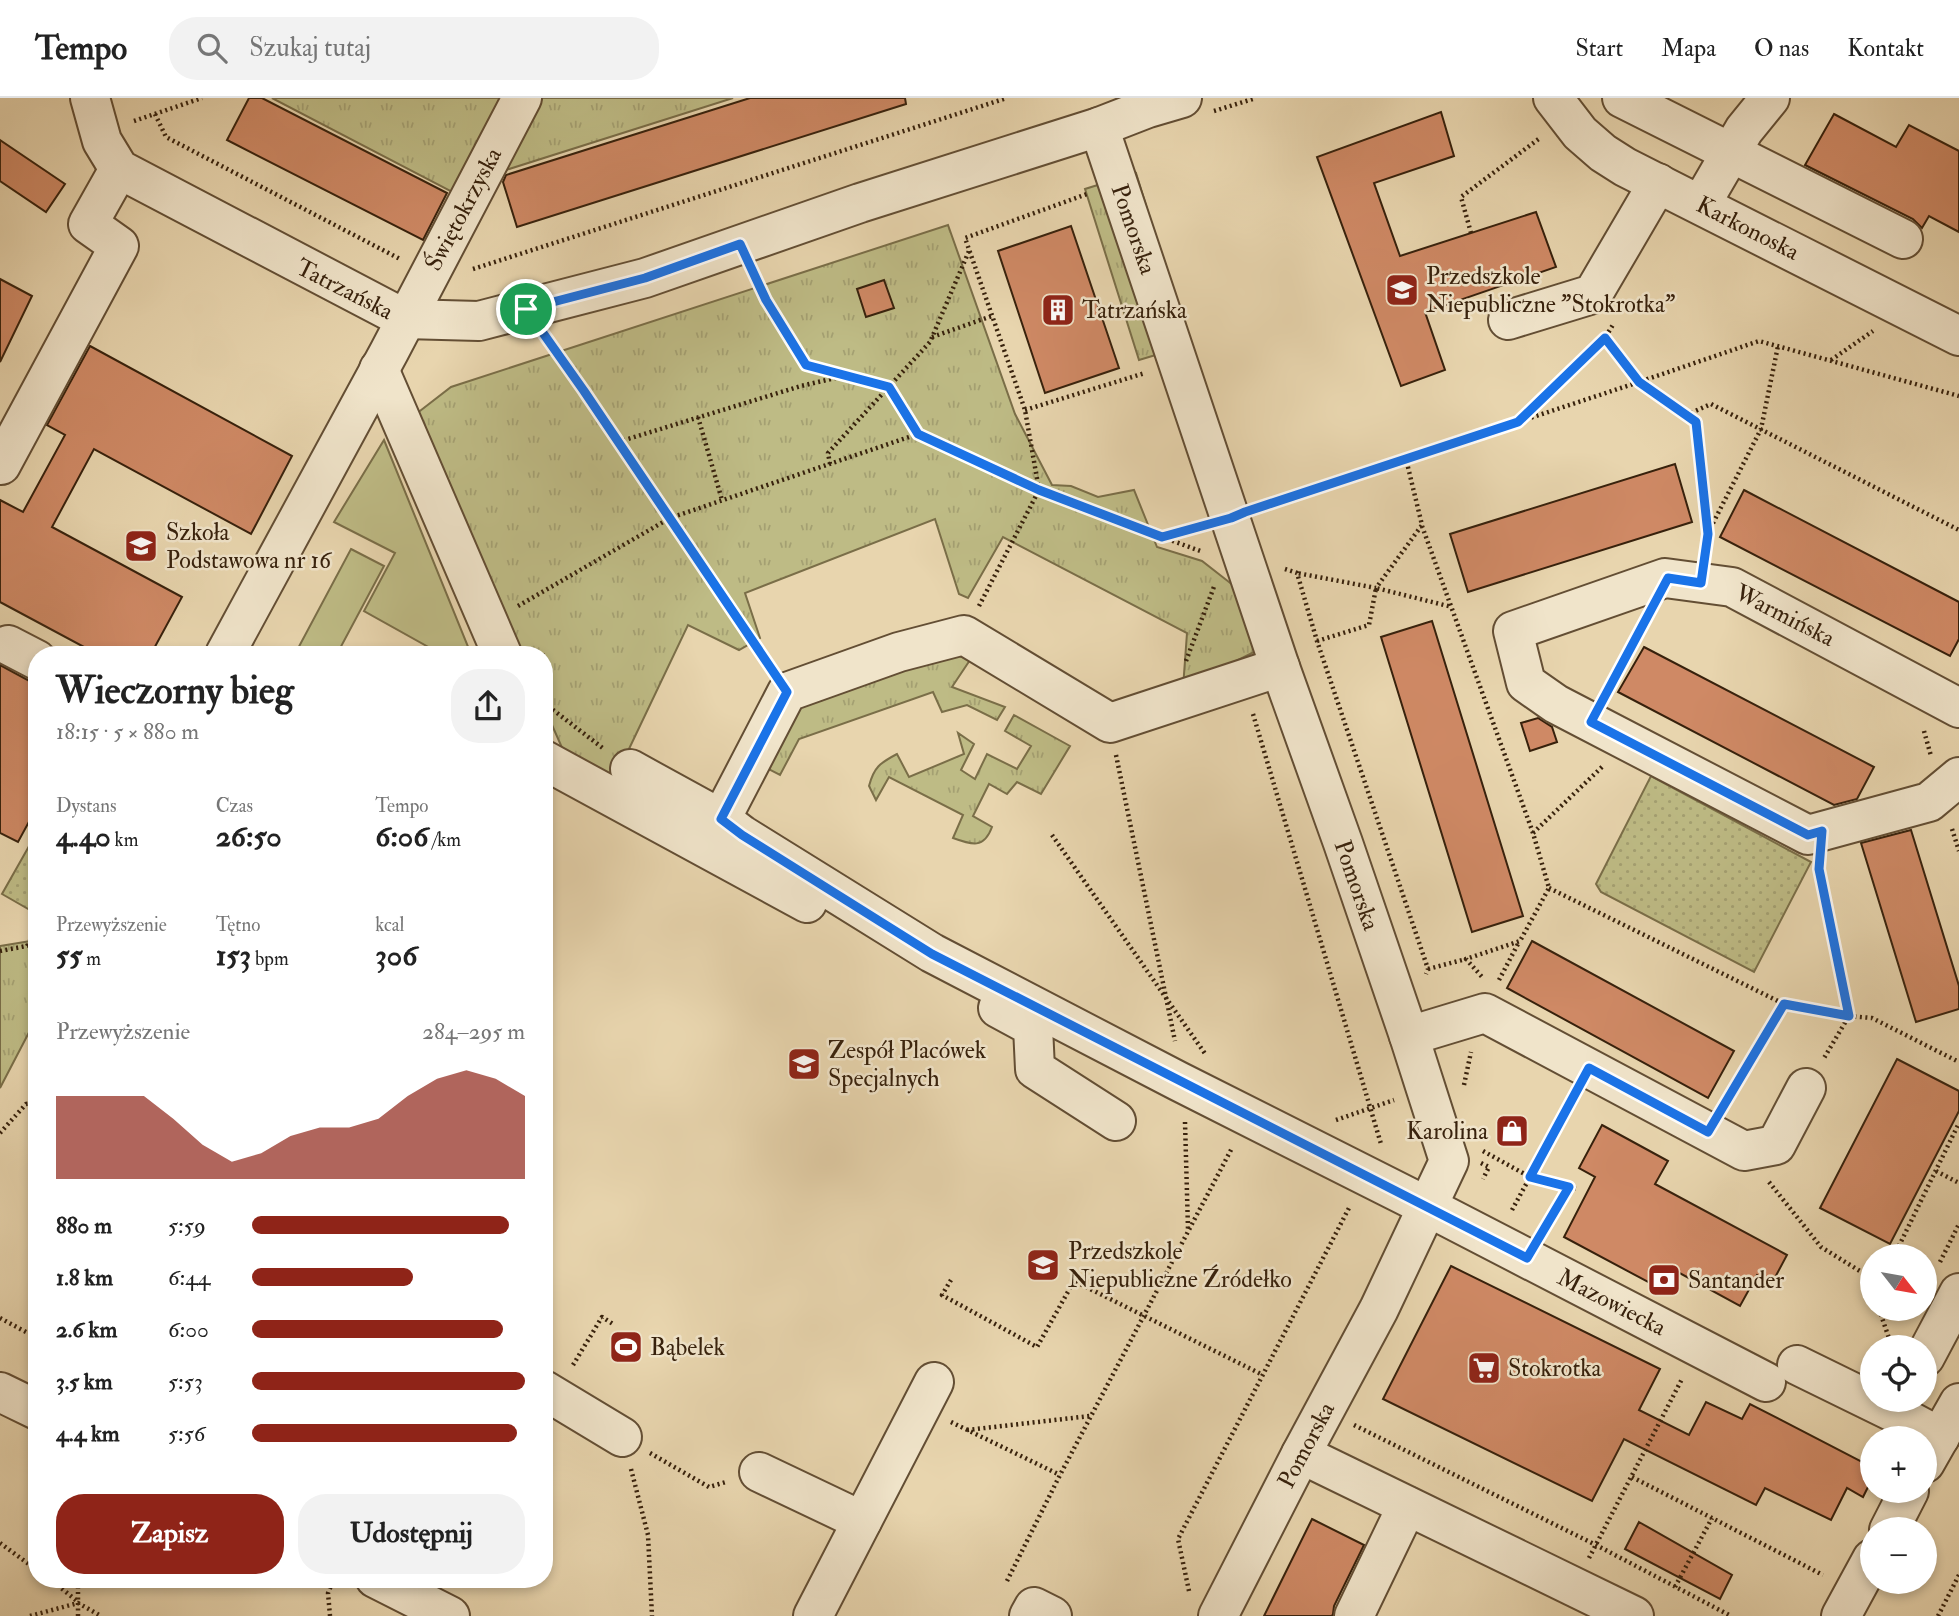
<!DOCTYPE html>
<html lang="pl">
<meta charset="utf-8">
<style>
body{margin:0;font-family:"IM FELL Double Pica",serif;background:#f2f2f2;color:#222;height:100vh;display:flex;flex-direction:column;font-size:26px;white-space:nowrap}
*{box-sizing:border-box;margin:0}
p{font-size:23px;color:#767676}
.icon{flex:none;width:38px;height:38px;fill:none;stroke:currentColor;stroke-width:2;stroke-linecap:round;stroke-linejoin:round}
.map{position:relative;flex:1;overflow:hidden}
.panel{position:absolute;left:28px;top:548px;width:525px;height:942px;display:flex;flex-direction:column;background:#fff;border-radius:28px;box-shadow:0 4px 10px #0003}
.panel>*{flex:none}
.needle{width:46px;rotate:121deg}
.tools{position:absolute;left:1860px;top:1146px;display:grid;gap:14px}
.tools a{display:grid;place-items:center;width:77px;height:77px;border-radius:50%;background:#fff;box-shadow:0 4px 10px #0003;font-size:35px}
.pin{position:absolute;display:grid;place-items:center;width:60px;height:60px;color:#fff;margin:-30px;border:4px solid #fff;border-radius:50%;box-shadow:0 2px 7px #0007}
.round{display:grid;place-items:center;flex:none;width:74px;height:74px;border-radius:28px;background:#f2f2f2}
.headline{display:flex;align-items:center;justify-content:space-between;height:119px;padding:0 28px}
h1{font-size:38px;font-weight:800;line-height:52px}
.figures{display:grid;grid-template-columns:repeat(3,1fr);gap:10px;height:119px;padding:7px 28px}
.figures div{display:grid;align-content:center}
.figures b{font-size:30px;font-weight:800}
.figures small{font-size:19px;font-weight:400}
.figures p{font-size:19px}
.chart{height:196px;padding:14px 28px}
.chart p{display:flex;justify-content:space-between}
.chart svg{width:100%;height:126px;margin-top:7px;fill:#8f2418;opacity:.7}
.button{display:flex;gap:14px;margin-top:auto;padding:14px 28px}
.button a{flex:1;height:80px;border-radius:28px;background:#8f2418;color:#fff;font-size:28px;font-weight:800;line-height:80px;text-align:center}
.button a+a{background:#f2f2f2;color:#222}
ul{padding:0 28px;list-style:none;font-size:23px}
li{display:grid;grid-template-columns:112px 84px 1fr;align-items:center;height:52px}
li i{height:18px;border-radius:9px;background:#8f2418}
header{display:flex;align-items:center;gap:42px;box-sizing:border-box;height:98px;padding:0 35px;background:#fff;border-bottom:2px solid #e0e0e0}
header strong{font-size:33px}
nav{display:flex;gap:38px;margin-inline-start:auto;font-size:24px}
.search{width:490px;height:63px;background:#f2f2f2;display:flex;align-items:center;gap:18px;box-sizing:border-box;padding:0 24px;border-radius:28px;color:#767676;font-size:26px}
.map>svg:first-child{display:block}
.grass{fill:url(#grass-tufts);stroke:#7a6e48;stroke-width:2}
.park{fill:url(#park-dots);stroke:#7a6e48;stroke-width:2}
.garden{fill:#bebb85;stroke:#7a6e48;stroke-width:2}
.building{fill:#cf8965;stroke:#37210c;stroke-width:2}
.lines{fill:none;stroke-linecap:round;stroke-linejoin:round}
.minor-casing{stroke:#634e34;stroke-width:42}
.path{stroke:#37210c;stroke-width:4.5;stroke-dasharray:2 3.5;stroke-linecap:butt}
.minor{stroke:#f0e4ca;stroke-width:38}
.route-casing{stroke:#fff;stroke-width:14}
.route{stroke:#1a73e8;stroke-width:9}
.labels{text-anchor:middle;stroke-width:5;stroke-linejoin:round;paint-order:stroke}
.street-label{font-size:24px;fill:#37210c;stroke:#f0e4ca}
.poi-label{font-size:24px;fill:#37210c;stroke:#f0e4ca;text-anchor:start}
</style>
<header>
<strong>Tempo</strong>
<div class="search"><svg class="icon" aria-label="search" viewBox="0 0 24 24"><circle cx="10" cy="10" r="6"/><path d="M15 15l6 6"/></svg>Szukaj tutaj</div>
<nav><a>Start</a><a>Mapa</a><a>O nas</a><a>Kontakt</a></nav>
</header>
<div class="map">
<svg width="1959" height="1518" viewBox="0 0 1959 1518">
<defs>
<pattern id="grass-tufts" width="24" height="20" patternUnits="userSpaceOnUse" patternTransform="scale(1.75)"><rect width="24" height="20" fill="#bebb85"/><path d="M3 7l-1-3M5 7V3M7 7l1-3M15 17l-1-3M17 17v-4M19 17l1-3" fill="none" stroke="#a4a072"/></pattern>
<pattern id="park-dots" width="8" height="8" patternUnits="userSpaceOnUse" patternTransform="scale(1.75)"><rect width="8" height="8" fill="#bebb85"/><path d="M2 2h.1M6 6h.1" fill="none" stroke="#a4a072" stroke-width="1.8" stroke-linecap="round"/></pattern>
</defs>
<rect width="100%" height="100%" fill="#e8d5ae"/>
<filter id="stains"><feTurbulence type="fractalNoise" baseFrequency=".00286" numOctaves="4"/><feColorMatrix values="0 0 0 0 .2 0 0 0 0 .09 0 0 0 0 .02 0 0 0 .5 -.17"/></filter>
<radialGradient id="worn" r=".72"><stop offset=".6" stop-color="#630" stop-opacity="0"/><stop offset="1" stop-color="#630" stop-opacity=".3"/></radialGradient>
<g class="grass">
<polygon points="272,0 505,0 456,96"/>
<polygon points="530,0 733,0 487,78"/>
<polygon points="1136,75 1189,247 1139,262 1085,91"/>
<polygon points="948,127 1015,316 1052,387 1071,388 1098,399 1134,392 1157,449 1202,463 1238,491 1260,551 1183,590 1187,535 1003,439 968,500 959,496 935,421 745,495 760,540 739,552 688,527 628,653 678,725 567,661 544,609 544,556 521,556 416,316 451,289"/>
<polygon points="936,548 970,562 952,589 1005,609 997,622 967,607 942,614 933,594 799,641 780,677 740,656 760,624"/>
<path d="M1014,617L1070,648L1041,696L1017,684L1007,696L989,686L973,718L992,729C984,751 972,747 953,740L963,717L889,679L876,702L869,688C874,669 880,665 897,656L909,679L964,656L958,635L974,646L961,672L975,681L987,656L1017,671L1031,648L1005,633Z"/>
<polygon points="37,842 37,919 0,990 0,848"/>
</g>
<g class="park">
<polygon points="1651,678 1811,764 1754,874 1601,794 1596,786"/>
<polygon points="37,734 37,816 2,796"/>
</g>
<g class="garden">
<polygon points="384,342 471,556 441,556 364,513 395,455 334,424"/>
<polygon points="351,451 384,468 337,556 295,556"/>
</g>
<g class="building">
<polygon points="249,0 262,0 447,95 423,142 227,42"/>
<polygon points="750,0 905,0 906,6 517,129 503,84 506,77"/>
<polygon points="1441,14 1454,58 1374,85 1400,158 1536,114 1556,169 1425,214 1445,272 1401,288 1317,59"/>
<polygon points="1834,16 1896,49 1909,27 1959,53 1959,134 1929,118 1922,130 1913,121 1805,67"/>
<polygon points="0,42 65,86 46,114 0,83"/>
<polygon points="1071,128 1119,270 1045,295 998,153"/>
<polygon points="0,181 32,198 0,264"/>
<polygon points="884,182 894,210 866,219 857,191"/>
<polygon points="90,248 292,358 251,436 94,351 52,429 182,499 151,556 97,556 0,504 0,402 23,414 65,337 47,327"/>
<polygon points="1675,366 1692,424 1468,494 1450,436"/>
<polygon points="1744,392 1959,504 1959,541 1950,558 1720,439"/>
<polygon points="1432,523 1523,818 1472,834 1381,539"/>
<polygon points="1644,549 1874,669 1857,701 1834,707 1618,594"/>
<polygon points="0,567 37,587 37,709 18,744 0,735"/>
<polygon points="1538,620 1552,629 1557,644 1530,653 1521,625"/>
<polygon points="1911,732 1959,888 1959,911 1916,924 1861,745"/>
<polygon points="1532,843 1734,953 1708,1000 1507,890"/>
<polygon points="1897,961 1959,993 1959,1013 1890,1146 1820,1110"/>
<polygon points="1602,1027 1668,1063 1655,1086 1787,1157 1772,1185 1757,1177 1740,1208 1676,1173 1665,1193 1564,1139 1595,1079 1579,1070"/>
<polygon points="1451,1168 1660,1271 1639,1312 1689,1337 1706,1304 1742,1321 1750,1306 1872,1369 1872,1381 1863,1399 1847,1390 1831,1422 1765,1390 1756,1407 1624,1341 1592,1403 1383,1301"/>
<polygon points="1312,1421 1364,1447 1334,1508 1333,1516 1332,1518 1264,1518"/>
<polygon points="1639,1424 1732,1477 1720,1501 1625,1451"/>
</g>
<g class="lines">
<defs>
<g id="minor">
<polyline points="90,0 102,43 119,71 405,221 479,223 645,180 860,105 1099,29 1148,10 1182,0"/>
<polyline points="1553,0 1580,35 1603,55 1625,69 1959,238"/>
<polyline points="1622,0 1903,141"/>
<polyline points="1099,29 1280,569 1343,745 1409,938 1449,1063 1379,1211 1301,1356 1218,1518"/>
<polyline points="1701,106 1744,32 1770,0"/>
<polyline points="1508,222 1593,196 1658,85"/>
<polyline points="379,271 502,556"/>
<polyline points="0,366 1,367 119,148 88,126 119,71"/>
<polyline points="8,547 37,562"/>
<polyline points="225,556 389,254 522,0"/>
<polyline points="1959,610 1732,489 1665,480 1513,533 1526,585 1556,606 1808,737 1929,704 1959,679"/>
<polyline points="544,662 807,805"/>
<polyline points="630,671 721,721 742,737 932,855 1178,983 1428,1109 1766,1284"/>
<polyline points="721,721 787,594 899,554 964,537 1110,625 1280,569"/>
<polyline points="998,910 1033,929 1035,971 1116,1023"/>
<polyline points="1409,938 1485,915 1744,1053 1776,1047 1806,990"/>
<polyline points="1925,1259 1959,1195"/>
<polyline points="1797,1267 1895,1315 1940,1339"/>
<polyline points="544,1292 622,1339"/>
<polyline points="0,1294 37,1312"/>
<polyline points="1301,1356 1634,1518"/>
<polyline points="1925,1365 1959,1305"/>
<polyline points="759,1374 862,1423"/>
<polyline points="1889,1432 1909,1393"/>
<polyline points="375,1480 450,1518"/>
<polyline points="813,1518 934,1284"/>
<polyline points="1029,1518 1034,1509 1052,1518"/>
<polyline points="1354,1518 1407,1408"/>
<polyline points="1841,1518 1872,1461"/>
</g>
</defs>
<use href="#minor" class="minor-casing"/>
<g class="path">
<polyline points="1214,13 1256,0"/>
<polyline points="155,16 166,39 400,161"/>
<polyline points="134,23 202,0"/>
<polyline points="1471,135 1461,99 1540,40"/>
<polyline points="473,171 1007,0"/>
<polyline points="755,177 766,202 806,267 889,289 918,336"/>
<polyline points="932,239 992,218"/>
<polyline points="547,241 670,420 918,336 1039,392"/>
<polyline points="1831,262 1873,233"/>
<polyline points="1025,312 1145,275"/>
<polyline points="1686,317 1711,306 1959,432"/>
<polyline points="698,319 722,402"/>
<polyline points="1520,322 1605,240"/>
<polyline points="618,344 801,288 844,278"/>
<polyline points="1406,361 1639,284 1605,240 1614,225"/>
<polyline points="830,366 828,355 930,244 969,153"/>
<polyline points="1039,392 1025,312 965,140 1087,96"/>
<polyline points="1262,408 1406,361 1422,427 1376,490 1297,475"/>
<polyline points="1422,428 1533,735 1549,790 1520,843 1466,861 1483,880"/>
<polyline points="1708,435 1761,331 1778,248"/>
<polyline points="1162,439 1203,454"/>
<polyline points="1706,449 1708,436 1696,324 1639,284 1759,243 1959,298"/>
<polyline points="1285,471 1297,475 1317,543 1428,871 1426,876"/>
<polyline points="518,508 670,420 768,565"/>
<polyline points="979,508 1039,392 1162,439 1197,429"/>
<polyline points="1317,543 1369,527 1376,490 1452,509"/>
<polyline points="1186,563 1215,486"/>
<polyline points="1608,592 1644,526"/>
<polyline points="544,605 604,651"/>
<polyline points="1253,616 1381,1046"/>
<polyline points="1924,633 1931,658"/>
<polyline points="1116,657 1175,943"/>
<polyline points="1952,731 1959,753"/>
<polyline points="1533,735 1603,668"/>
<polyline points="1052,737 1206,957"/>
<polyline points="1819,769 1849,918 1824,960"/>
<polyline points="1549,790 1784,906 1725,1005"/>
<polyline points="27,848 37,830"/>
<polyline points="0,853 37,846"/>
<polyline points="1428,871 1466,861"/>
<polyline points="1499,882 1519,844"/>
<polyline points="1784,906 1849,918 1872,920 1959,964"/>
<polyline points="1464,987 1471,954"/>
<polyline points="1336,1022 1394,1002"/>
<polyline points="1185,1024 1188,1131"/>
<polyline points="0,1035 26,1006 37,1005"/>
<polyline points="1483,1053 1530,1079 1576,1091"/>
<polyline points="1481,1065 1489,1069 1483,1081"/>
<polyline points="1936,1073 1959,1085"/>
<polyline points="1769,1084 1821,1149 1868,1178 1872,1192"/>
<polyline points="1512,1112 1573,1000"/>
<polyline points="1544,1132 1569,1089"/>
<polyline points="1894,1158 1959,1025"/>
<polyline points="1940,1164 1959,1126"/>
<polyline points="951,1182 942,1197 1037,1249 1074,1183 1263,1277"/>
<polyline points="1879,1211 1892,1249"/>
<polyline points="0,1220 37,1240"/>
<polyline points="573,1267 602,1219 613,1226"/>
<polyline points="951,1324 1060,1377"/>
<polyline points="1354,1327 1596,1447 1731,1518"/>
<polyline points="967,1332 1090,1318"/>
<polyline points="650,1355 709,1389 726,1384"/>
<polyline points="631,1371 648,1437 652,1518"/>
<polyline points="1632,1379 1823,1477"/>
<polyline points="0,1445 37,1472"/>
<polyline points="1589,1460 1682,1281"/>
<polyline points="49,1480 78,1504"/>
<polyline points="1007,1483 1060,1377 1232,1050"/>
<polyline points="1675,1489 1712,1420"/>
<polyline points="1189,1493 1178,1441 1350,1108"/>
<polyline points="30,1518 78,1505 101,1518"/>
<polyline points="78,1518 78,1480"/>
<polyline points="330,1518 328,1495 334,1480"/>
<polyline points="1938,1518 1959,1477"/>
</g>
<use href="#minor" class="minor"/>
</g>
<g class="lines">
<defs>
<polygon id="route" points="740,146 766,202 806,267 889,289 918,336 1039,392 1162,439 1231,420 1245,414 1518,324 1605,240 1639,284 1696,324 1708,436 1701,485 1668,480 1591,624 1808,737 1822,733 1819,771 1849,918 1784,906 1708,1034 1589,970 1530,1079 1569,1089 1527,1160 932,856 742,737 721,721 787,594 584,293 526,211 645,180"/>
</defs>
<use href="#route" class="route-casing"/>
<use href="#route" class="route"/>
</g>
<defs>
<symbol id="school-square" viewBox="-11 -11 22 22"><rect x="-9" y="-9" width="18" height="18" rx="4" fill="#8f2418" stroke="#f0e4ca"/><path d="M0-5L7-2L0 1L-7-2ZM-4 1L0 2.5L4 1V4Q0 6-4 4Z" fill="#fff"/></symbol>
<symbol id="building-square" viewBox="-11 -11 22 22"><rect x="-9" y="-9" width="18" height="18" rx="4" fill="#8f2418" stroke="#f0e4ca"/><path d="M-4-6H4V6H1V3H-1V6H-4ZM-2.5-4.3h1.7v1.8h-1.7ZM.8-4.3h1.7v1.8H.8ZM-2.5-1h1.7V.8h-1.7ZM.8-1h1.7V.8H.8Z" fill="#fff"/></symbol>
<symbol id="shop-square" viewBox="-11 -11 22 22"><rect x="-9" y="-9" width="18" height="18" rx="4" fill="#8f2418" stroke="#f0e4ca"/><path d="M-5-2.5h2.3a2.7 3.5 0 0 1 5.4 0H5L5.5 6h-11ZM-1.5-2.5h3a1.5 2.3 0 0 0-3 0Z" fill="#fff"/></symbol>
<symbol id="bank-square" viewBox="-11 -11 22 22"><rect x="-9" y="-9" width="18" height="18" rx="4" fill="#8f2418" stroke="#f0e4ca"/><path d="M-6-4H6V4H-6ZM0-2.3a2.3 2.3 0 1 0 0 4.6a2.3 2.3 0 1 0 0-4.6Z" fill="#fff"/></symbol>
<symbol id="stadium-square" viewBox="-11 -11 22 22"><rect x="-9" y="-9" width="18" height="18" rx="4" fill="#8f2418" stroke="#f0e4ca"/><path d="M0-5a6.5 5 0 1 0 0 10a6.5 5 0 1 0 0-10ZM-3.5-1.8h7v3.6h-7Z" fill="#fff"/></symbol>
<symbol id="supermarket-square" viewBox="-11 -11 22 22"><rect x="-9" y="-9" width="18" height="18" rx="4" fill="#8f2418" stroke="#f0e4ca"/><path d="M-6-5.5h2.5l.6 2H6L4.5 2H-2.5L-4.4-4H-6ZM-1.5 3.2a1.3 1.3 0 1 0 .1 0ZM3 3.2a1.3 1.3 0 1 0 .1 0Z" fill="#fff"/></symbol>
</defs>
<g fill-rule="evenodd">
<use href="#school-square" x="1383" y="173" width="38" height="38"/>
<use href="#building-square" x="1039" y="193" width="38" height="38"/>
<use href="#school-square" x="122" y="429" width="38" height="38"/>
<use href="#school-square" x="785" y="947" width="38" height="38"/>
<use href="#shop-square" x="1493" y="1014" width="38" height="38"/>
<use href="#school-square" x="1024" y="1148" width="38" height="38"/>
<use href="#bank-square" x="1645" y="1163" width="38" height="38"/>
<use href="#stadium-square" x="607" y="1230" width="38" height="38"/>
<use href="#supermarket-square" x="1465" y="1251" width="38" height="38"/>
</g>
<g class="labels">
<g class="street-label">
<text transform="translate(463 111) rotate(-62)" y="8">Świętokrzyska</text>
<text transform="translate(1748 130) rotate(27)" y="8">Karkonoska</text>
<text transform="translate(1134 131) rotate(71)" y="8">Pomorska</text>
<text transform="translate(345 191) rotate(27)" y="8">Tatrzańska</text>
<text transform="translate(1785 517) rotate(27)" y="8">Warmińska</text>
<text transform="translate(1357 787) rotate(71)" y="8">Pomorska</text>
<text transform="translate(1612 1204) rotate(27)" y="8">Mazowiecka</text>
<text transform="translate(1306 1347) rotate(-62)" y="8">Pomorska</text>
</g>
<g class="poi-label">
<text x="1426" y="186">Przedszkole<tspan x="1426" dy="28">Niepubliczne "Stokrotka"</tspan></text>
<text x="1082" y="220">Tatrzańska</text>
<text x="166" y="442">Szkoła<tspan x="166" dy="28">Podstawowa nr 16</tspan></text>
<text x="828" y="960">Zespół Placówek<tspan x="828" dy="28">Specjalnych</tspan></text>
<text x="1488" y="1041" text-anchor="end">Karolina</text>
<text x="1068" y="1161">Przedszkole<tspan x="1068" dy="28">Niepubliczne Źródełko</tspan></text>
<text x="1688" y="1190">Santander</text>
<text x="650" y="1257">Bąbelek</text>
<text x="1508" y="1278">Stokrotka</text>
</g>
</g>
<rect width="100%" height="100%" filter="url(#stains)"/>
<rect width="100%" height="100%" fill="url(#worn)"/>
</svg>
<div class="tools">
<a><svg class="needle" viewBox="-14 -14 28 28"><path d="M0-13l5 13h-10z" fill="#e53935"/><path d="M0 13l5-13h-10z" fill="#767676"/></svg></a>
<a><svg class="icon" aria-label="locate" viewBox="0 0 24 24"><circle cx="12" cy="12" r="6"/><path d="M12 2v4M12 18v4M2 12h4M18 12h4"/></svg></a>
<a>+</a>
<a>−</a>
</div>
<div class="pin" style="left:526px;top:211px;background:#1e9e55"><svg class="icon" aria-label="arrive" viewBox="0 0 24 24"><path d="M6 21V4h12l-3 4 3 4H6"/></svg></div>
<section class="panel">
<div class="headline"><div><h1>Wieczorny bieg</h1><p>18:15 · 5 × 880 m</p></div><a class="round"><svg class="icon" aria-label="share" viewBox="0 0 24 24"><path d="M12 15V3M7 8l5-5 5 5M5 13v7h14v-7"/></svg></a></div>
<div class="figures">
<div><p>Dystans</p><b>4.40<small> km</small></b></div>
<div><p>Czas</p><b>26:50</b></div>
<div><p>Tempo</p><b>6:06<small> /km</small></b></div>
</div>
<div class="figures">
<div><p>Przewyższenie</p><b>55<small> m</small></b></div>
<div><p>Tętno</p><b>153<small> bpm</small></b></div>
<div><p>kcal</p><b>306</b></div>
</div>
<div class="chart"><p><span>Przewyższenie</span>284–295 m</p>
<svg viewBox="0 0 160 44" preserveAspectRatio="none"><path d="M0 44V15L10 15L20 15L30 15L40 23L50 32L60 38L70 35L80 29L90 26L100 26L110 23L120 15L130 9L140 6L150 9L160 15V44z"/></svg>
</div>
<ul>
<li><b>880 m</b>5:59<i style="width:94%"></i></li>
<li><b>1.8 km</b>6:44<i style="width:59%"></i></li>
<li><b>2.6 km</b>6:00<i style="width:92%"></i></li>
<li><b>3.5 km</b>5:53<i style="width:100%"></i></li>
<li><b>4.4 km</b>5:56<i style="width:97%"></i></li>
</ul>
<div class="button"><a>Zapisz</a><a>Udostępnij</a></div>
</section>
</div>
